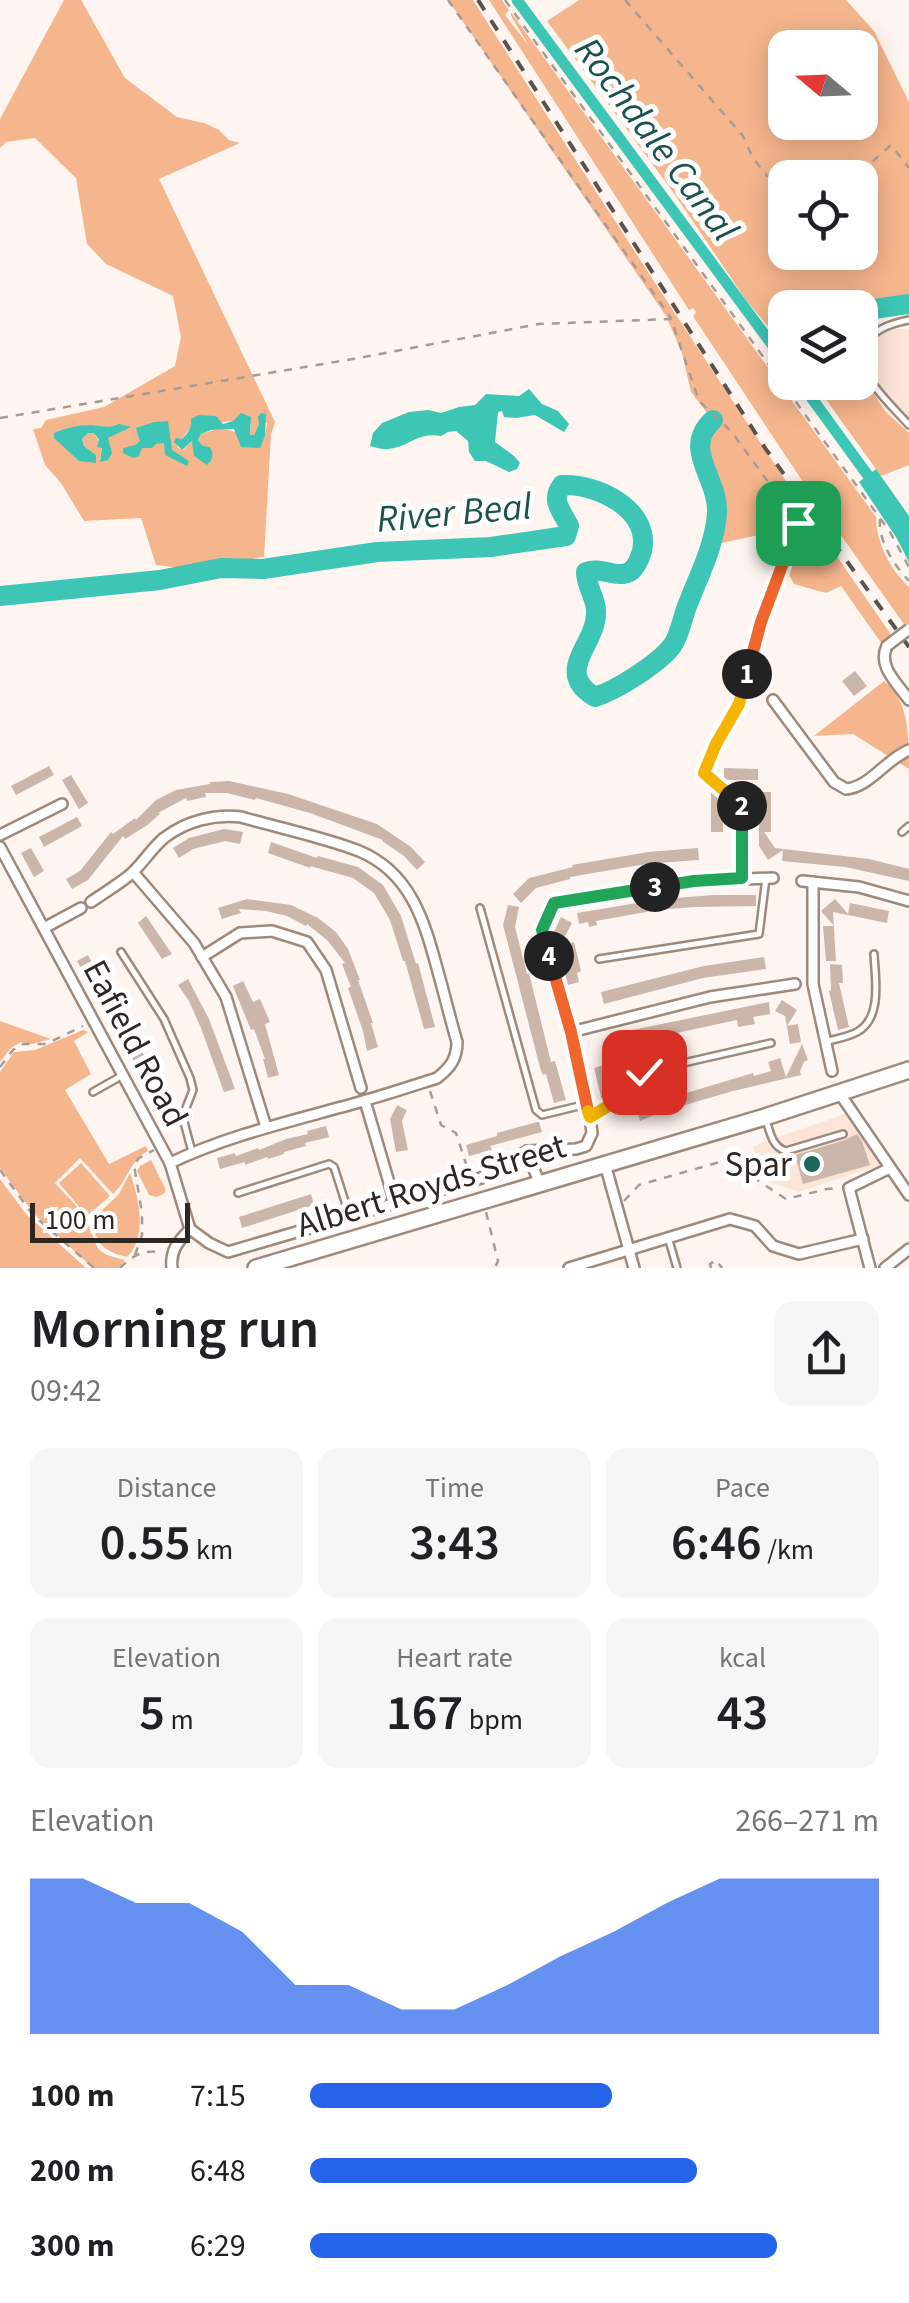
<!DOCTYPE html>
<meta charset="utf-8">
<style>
body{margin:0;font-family:"Source Sans 3",sans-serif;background:#f6f6f6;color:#202124;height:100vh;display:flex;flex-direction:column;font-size:38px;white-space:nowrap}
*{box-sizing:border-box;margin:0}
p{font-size:32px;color:#757577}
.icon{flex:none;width:55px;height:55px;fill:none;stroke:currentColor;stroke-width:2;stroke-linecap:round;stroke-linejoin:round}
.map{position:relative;height:1268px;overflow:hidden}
.sheet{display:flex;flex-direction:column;background:#fff;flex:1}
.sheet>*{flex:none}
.needle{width:65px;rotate:289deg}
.fabs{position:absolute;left:768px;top:30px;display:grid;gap:20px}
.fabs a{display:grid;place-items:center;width:110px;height:110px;border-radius:20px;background:#fff;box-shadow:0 5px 25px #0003;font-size:50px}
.scale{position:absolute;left:30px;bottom:25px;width:160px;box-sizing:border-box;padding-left:10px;border:5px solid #2e2621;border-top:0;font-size:28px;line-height:35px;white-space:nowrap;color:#2e2621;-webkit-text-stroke:8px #fff;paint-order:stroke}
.pin{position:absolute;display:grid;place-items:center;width:85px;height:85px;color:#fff;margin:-42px;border-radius:20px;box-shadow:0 5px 15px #0006}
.km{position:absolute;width:50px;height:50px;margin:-25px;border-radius:50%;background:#222;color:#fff;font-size:28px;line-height:50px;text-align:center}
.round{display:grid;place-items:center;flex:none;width:105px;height:105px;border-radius:20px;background:#f6f6f6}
.headline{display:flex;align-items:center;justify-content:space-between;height:170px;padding:0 30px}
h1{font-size:55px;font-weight:600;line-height:75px}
.figures{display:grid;grid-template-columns:repeat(3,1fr);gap:15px;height:170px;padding:10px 30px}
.figures div{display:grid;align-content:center;border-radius:20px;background:#f6f6f6;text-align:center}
.figures b{font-size:50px;font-weight:600}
.figures small{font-size:28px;font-weight:400}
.figures p{font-size:28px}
.chart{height:280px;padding:20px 30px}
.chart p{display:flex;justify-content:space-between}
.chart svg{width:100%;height:180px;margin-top:10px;fill:#2563eb;opacity:.7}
ul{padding:0 30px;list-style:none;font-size:32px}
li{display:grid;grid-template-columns:160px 120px 1fr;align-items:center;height:75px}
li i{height:25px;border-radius:12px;background:#2563eb}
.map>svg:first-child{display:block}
.built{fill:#fce5d6}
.green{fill:#f6b68d;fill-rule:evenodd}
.water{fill:#3dc5b5}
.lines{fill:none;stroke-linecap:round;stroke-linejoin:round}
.canal{stroke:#3dc5b5;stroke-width:11}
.river{stroke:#3dc5b5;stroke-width:20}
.building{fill:#cbb6a9}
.service-casing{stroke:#9d8a7d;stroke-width:10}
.minor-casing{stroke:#9d8a7d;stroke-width:14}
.primary-casing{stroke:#9d8a7d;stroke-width:20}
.path{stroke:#a59c97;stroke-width:2.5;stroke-dasharray:8 8;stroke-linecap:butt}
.service{stroke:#fff;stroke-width:5}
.minor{stroke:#fff;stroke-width:9}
.primary{stroke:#fff;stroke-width:15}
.rail{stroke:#5a524d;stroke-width:4;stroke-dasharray:12 12;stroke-linecap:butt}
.minor-bridge-casing{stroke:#9d8a7d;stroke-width:14;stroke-linecap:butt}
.minor-bridge{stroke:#fff;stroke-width:9}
.split-1-casing{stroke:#fff;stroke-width:20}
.split-2-casing{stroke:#fff;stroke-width:20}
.split-3-casing{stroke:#fff;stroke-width:20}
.split-4-casing{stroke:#fff;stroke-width:20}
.split-5-casing{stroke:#fff;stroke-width:20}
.split-6-casing{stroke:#fff;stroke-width:20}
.split-1{stroke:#f0652b;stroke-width:12}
.split-2{stroke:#f5b400;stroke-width:12}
.split-3{stroke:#22a559;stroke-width:12}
.split-4{stroke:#22a559;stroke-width:12}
.split-5{stroke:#f0652b;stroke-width:12}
.split-6{stroke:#f5b400;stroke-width:12}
.poi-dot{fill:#1c665e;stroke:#fff;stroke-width:4}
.labels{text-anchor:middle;stroke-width:10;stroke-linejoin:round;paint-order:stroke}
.street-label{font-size:35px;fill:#2e2621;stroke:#fff}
.poi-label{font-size:35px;fill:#2e2621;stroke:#fff;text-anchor:end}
.water-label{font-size:38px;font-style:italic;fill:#1b534c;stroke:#fff}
</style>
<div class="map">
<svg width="909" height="1268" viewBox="0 0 909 1268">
<rect width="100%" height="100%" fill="#fef5f0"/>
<g class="built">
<polygon points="894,329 909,329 909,422 901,410 894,406 881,389 868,367 865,357 866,350 873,342 882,334"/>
<polygon points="845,1114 880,1165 798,1192 762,1179 753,1146"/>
</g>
<g class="green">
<path d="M64,0H81L125,78L177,117L204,123L219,130L229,140L240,143L159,179L275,422L271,435L264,557L189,569L156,565L141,518L84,521L61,483L45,465L33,429L41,428L46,420L104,407L175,366L181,337L173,296L106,264L87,244L76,178L35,138L6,142L0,148V119ZM233,421L251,424L250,435H254L259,424L267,423L265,436L259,448C238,432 228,423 201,434L198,440L203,446L192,441L183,450L178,448L176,438L181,440L192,426ZM89,425L110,428L129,427L107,438L110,445L100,461L102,447L94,433H88L82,439L84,446L96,455L54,433Z"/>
<path d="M448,0H473C610,214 747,428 892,636L882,644L841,586L826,593L794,584L768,533L717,544C727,512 725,497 713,466C709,455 704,447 703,436L715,423L691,392L682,353L666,316Z"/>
<path d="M489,0H502L509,10L505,15L529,46L511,16V12L876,517C877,544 889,568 909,587V625L906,627L799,476L693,316L696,312L693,308L689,310Z"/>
<path d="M579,0H846L874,31L909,102V299L855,307L785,308V347L746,300L673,192L547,21ZM785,48H860V122H785ZM785,178H860V252H785Z"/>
<polygon points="860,372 885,411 909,433 909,465 881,476 814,383 860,382"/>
<path d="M884,681C909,700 909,736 909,769L853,734L814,736Z"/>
<polygon points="0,1021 51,1039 32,1044 21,1042 11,1048 0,1062"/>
<path d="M83,1030L88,1032L74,1041L91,1074L65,1090L109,1164L146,1146L148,1151C130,1160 128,1180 113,1194L80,1158L55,1183C65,1195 81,1208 87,1222C100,1249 91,1252 125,1260L119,1268H93L34,1214L0,1168V1072L14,1052L35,1050Z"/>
<polygon points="151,1160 165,1188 165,1193 157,1197 149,1195 137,1171 140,1166"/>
<polygon points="81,1163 110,1196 87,1216 59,1183"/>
<path d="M130,1173C139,1199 148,1236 127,1257C103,1251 96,1244 92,1220L119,1194Z"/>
<polygon points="0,1179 26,1214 86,1268 0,1268"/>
</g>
<g class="water">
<path d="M529,389L542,404L558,411L569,424L564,432L535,415L516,418L504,417L502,411L498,412L495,442L514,456L520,463L517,469L509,472L486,461H475L469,452L468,441L456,431L448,432L441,436C416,432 408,448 388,449C383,450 375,447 370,446L373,433L382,423L409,412L428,410L441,413L459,407L475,405L486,394L519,396Z"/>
<path d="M241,413L251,417L250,435H254L259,424L258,417L261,413L266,414L265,436L260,448L241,447L234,429L211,430L201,434L198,440L203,446L210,447C214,455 213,459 207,465L194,456L192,441L182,450L174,442L176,438L182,439C188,433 192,428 191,419L198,415L216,416L223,424L233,421Z"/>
<polygon points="168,421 172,450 189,461 187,466 165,455 164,443 156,444 152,448 142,448 139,456 133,458 123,453 123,448 135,445 140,441 136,428 154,422"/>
<path d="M119,424L131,427L108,438L112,453L108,460L100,462L102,448L97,447L99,440L94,433H88L82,439L84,446L96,455V463L79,461L54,438V433C66,428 78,425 91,425C103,426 108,429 119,424Z"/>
<polygon points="876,469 909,516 909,562 896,537 859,482"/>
</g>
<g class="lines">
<g class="canal">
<polyline points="517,0 785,362"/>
<polyline points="800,382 877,488"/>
</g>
<g class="river">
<polyline points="860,311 909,304"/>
<path d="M0,596L160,580L221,568L263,569L377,552L491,547L566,536L569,526C562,511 550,501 562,485C596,483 651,509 642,551C640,558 637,566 631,571C617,580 602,566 586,572C586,587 596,597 596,611C598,644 552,671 595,697C617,690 658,664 672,646C679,637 682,620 686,609C697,579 715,546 717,513C719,478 681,449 713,420"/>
</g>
</g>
<g class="building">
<polygon points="855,671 867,686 854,696 842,681"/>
<polygon points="49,766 54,775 16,795 11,786"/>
<polygon points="724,768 758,769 758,780 724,780"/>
<polygon points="71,775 88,803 79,809 62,780"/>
<polygon points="229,781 288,794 377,824 411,847 425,862 417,870 404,856 382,841 383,840 310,813 256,798 255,800 227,793 205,793 206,797 187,801 186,798 158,813 160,814 146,826 125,839 123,836 88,880 72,889 66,879 80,871 111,832 113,834 135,818 136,820 156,800 176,790 210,784 210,782"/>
<rect x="711" y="792" width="12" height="40"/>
<polygon points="759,792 771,792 771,832 764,832 775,848 869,859 909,869 909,881 845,867 782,861 783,850 768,860 759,846"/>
<polygon points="77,817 82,826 44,847 39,837"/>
<polygon points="224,829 243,832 240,844 225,841 193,849 179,858 173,848 189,838"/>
<polygon points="271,842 317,858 318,856 358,867 383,885 401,916 416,964 418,963 435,1027 424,1029 405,961 403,961 390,920 374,893 353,878 310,866 310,868 268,853"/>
<polygon points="31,848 44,871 34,877 21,853"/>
<polygon points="698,848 699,860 658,863 658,862 570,877 570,879 536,888 521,903 513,894 529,878 573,867 572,865 648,852"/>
<polygon points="714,895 756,895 756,906 695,907 657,910 596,921 597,925 589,927 588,922 579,924 577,913 661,899"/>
<polygon points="247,899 291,905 318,918 336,932 348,949 360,980 358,980 373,1023 371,1023 378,1047 367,1051 363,1031 348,988 351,987 342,964 345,963 328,941 307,924 306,926 287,916 266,911 239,909 241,913 222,919 218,908"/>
<polygon points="835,899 848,914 850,903 889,911 887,923 833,912 836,961 826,961 823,926 834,926 821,911"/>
<polygon points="508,905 519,907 515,927 527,974 529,973 551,1062 555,1061 566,1100 554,1103 546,1074 543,1075 541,1071 503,925"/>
<polygon points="146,916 172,954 162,959 138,923"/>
<polygon points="561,917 572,923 560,946 574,942 581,971 577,973 579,982 568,985 554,932"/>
<polygon points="88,955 108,994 99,999 77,961"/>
<polygon points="764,957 766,969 703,978 604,1004 601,992 704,966"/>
<polygon points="830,964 842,965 843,983 839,983 849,1027 838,1030 829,991 831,990"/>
<polygon points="188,979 209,1019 235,1089 224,1092 201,1028 189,1001 178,985"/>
<polygon points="243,981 253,1002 260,999 270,1022 265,1024 279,1075 268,1078 263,1059 265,1059 254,1029 251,1030 233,986"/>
<polygon points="114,997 126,1020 129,1018 140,1039 130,1045 115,1019 113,1020 104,1002"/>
<polygon points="782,1000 797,1010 787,1026 798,1024 801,1042 790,1044 785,1016 775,1011"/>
<polygon points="769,1002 770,1014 753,1017 755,1024 738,1027 737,1020 616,1046 613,1034"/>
<polygon points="802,1044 808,1060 804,1062 800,1071 801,1075 733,1091 661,1112 640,1121 637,1111 648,1107 646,1103 653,1099 652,1096 667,1092 668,1095 672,1094 673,1097 753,1073 754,1076 771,1071 768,1062 780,1058 786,1077"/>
<polygon points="139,1045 170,1108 160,1114 129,1051"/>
<polygon points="604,1065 612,1096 602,1101 594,1068"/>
<polygon points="397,1105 407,1110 402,1121 408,1150 396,1152 390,1119"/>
<polygon points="537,1122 539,1122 542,1132 490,1146 492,1150 469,1156 466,1145 497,1136 497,1133"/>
<polygon points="326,1126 329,1137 305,1143 306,1146 284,1152 284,1154 268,1159 267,1157 245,1165 245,1162 220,1169 217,1158 235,1153 236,1156 258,1148 259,1150 286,1139 308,1134 307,1131"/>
<polygon points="857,1134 862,1141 870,1165 803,1184 795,1155 845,1140"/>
<polygon points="311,1194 314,1205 242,1228 239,1217"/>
</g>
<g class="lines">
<defs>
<g id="service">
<path d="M860,351C870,331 888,324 909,320"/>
<path d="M860,356C866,383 891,405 909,425"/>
<polyline points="902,832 909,826"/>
<polyline points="480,908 536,1110 542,1115 587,1104"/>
<polyline points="121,952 164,1019 190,1078 193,1090 184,1113 184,1122 192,1152"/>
<polyline points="599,959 759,934 766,878"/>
<path d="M825,1042C835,1039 848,1037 857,1032C883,1018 875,977 874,954"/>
<polyline points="93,1092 123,1075"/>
<polyline points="590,1117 633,1091 644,1072 771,1043"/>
<path d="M766,1120C770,1132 772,1147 786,1151L843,1134"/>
<polyline points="238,1193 329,1164 334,1167 349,1214"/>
<polyline points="668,1237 677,1268"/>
</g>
<g id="minor">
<path d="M887,646C877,666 897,683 909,700"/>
<path d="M773,700L834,782L846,789C870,787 886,759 909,750"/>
<polyline points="0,835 62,804"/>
<path d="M0,847L170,1163L190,1229C178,1242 170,1250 172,1268"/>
<polyline points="133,872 194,943 226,997 266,1127"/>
<polyline points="742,878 742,806"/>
<polyline points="802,881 859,887 909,901"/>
<polyline points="813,882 813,984 832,1071"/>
<path d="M91,902C104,893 119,884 131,874C143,863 152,848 164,838C186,821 214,814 241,817C279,828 323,837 359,851C410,872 424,920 437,968C444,993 450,1018 457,1042C457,1059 450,1068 437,1078C412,1086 388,1094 363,1101C297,1120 231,1134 170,1163"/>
<polyline points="44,928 81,908"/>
<polyline points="202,957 240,933 272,931 307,942 326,970 361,1088"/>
<polyline points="571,1032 710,997 795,984"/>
<polyline points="838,1091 909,1195"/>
<polyline points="365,1101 395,1203"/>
<polyline points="527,1151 540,1185"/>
<polyline points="605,1164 634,1268"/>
<polyline points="190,1229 209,1243 228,1252 481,1178 527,1151 576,1149 586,1146 592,1133 590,1117 571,1032 542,930 554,903 694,881 773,878"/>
<polyline points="569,1268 730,1219 755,1226 773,1246 799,1254 863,1239"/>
<polyline points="870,1268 849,1188 890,1168"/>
<polyline points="885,1268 909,1249"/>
</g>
<polyline id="primary" points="256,1268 765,1117 909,1070"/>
</defs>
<use href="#service" class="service-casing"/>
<use href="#minor" class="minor-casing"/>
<use href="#primary" class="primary-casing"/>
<g class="path">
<polyline points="448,0 671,318"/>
<polyline points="505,0 890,532 909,567"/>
<polyline points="625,0 743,136 753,158 767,176 864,169 891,145 909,168"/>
<polyline points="0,418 353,359 539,324 671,319 699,401 731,431 798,523 761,622 739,704 717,744 704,773 736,801"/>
<path d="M880,519C878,541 894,565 909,581"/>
<polyline points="0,1067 13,1050 21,1044 46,1044 83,1026"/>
<polyline points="430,1091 441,1125 456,1133 468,1170"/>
<polyline points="0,1170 33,1215 94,1268"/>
<polyline points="624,1201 639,1185 727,1160 786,1199 827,1189 838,1188"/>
<polyline points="486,1212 498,1261 495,1268"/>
<polyline points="135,1255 142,1235 142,1213 134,1165 139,1158 154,1150"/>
<path d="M120,1268C134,1254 143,1250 163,1252"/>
<polyline points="711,1268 710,1264 716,1260 722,1268"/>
</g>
<use href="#service" class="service"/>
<use href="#minor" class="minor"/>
<use href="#primary" class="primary"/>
<polyline class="rail" points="478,0 765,448 909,647"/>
<defs>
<polyline id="minor-bridge" points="887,646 909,629"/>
</defs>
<use href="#minor-bridge" class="minor-bridge-casing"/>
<use href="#minor-bridge" class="minor-bridge"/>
</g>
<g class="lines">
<defs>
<polyline id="split-1" points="747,674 761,622 798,523"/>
<polyline id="split-2" points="742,806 704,773 716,744 739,704 747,674"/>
<polyline id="split-3" points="655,887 694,881 742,878 742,806"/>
<polyline id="split-4" points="549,956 542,930 554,903 655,887"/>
<polyline id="split-5" points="549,956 571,1032 588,1111"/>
<polyline id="split-6" points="588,1111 590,1117 633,1091 644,1072"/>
</defs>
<use href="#split-1" class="split-1-casing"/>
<use href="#split-2" class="split-2-casing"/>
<use href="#split-3" class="split-3-casing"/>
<use href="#split-4" class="split-4-casing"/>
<use href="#split-5" class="split-5-casing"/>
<use href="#split-6" class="split-6-casing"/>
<use href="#split-1" class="split-1"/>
<use href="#split-2" class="split-2"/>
<use href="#split-3" class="split-3"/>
<use href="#split-4" class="split-4"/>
<use href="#split-5" class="split-5"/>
<use href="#split-6" class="split-6"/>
</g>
<circle class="poi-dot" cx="812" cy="1164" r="10"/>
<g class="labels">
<g class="street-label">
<text transform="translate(136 1043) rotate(62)" y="12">Eafield Road</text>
<text transform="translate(431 1185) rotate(-17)" y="12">Albert Royds Street</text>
</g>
<g class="poi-label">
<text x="792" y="1176">Spar</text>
</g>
<g class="water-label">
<text transform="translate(657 139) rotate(53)" y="13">Rochdale Canal</text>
<text transform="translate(454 512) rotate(-5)" y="13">River Beal</text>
</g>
</g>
</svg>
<div class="fabs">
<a><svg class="needle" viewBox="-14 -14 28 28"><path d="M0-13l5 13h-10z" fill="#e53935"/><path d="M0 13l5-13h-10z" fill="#757577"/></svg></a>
<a><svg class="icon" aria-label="locate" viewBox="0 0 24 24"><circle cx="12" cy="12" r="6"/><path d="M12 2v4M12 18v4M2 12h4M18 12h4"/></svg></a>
<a><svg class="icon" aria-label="layers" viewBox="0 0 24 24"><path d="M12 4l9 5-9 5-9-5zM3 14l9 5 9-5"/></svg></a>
</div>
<div class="scale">100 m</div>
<div class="pin" style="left:798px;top:523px;background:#1e9e55"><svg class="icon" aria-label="arrive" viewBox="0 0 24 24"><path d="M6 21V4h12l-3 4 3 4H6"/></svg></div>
<div class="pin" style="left:644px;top:1072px;background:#d93025"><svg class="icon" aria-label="check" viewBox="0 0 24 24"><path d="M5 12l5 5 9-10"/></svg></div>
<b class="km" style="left:747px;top:674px">1</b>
<b class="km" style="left:742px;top:806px">2</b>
<b class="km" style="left:655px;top:887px">3</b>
<b class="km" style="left:549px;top:956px">4</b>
</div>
<section class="sheet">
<div class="headline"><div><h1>Morning run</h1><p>09:42</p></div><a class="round"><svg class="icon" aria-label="share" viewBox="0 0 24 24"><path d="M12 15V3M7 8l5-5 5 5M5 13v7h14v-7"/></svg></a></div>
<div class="figures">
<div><p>Distance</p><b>0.55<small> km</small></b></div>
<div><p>Time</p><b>3:43</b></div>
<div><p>Pace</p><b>6:46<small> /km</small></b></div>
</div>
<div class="figures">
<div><p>Elevation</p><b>5<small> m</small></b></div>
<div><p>Heart rate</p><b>167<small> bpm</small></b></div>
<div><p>kcal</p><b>43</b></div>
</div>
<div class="chart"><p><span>Elevation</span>266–271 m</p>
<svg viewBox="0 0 160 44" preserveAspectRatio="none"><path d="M0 44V6L10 6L20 12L30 12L40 19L50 32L60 32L70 38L80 38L90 32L100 25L110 19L120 12L130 6L140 6L150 6L160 6V44z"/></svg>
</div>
<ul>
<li><b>100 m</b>7:15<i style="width:53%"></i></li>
<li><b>200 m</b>6:48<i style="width:68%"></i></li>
<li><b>300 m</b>6:29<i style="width:82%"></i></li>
</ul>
</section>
